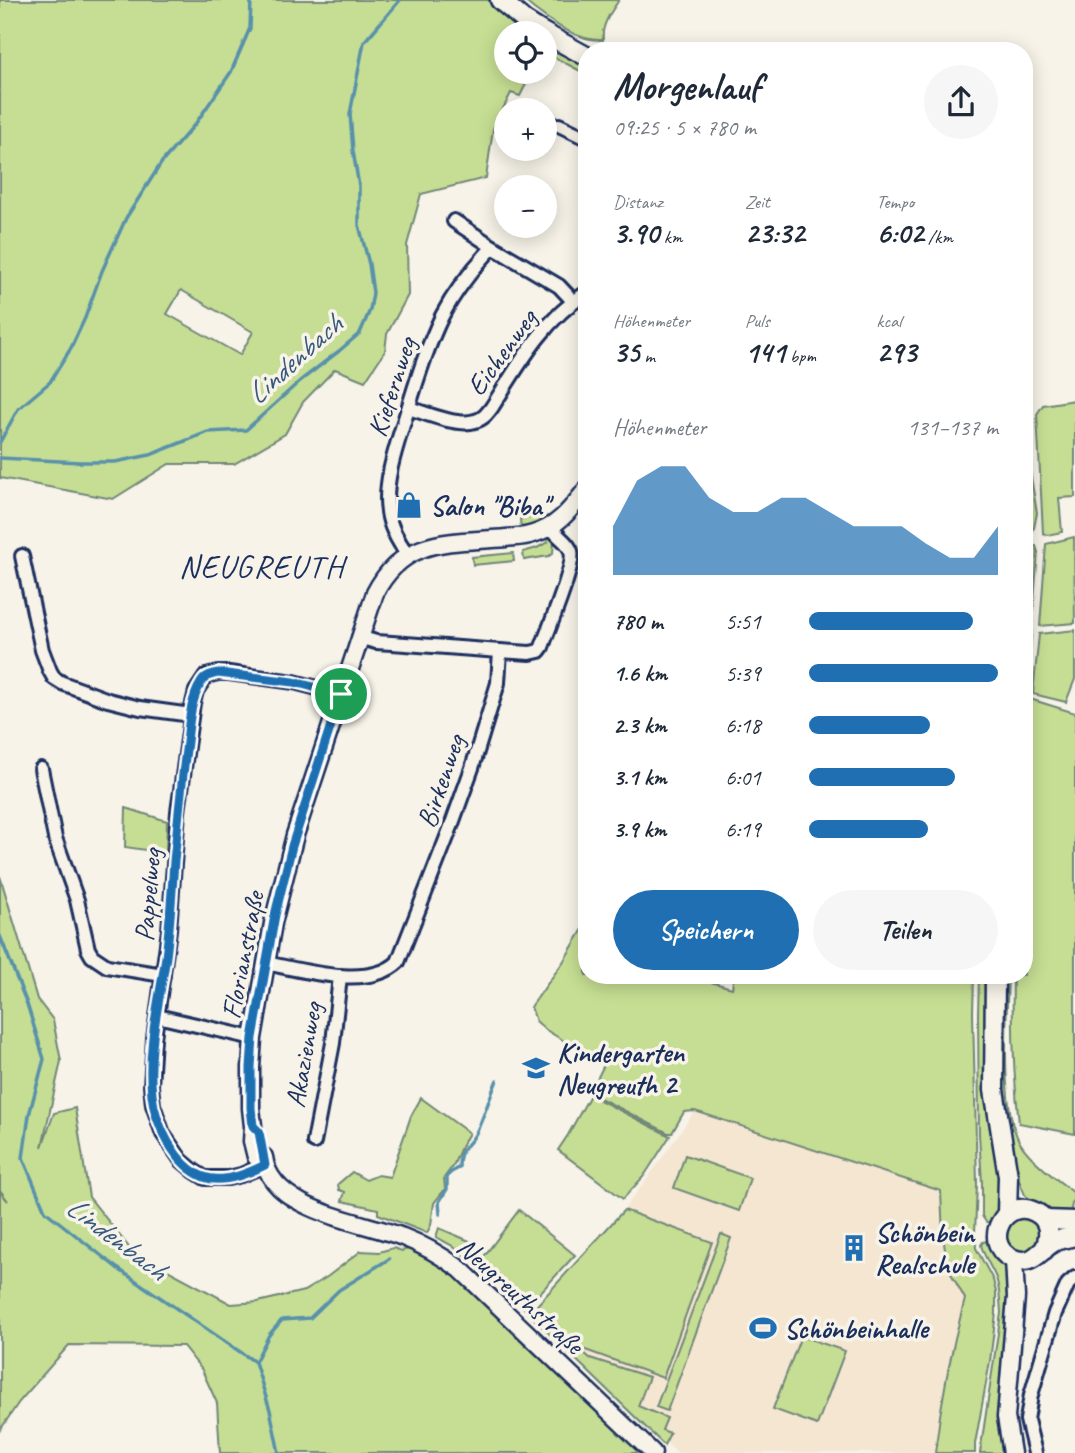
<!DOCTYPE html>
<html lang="de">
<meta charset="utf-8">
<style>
body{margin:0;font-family:Caveat,sans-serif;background:#f6f6f7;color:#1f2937;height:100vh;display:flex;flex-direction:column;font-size:26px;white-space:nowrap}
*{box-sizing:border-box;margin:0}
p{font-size:23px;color:#747a83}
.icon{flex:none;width:38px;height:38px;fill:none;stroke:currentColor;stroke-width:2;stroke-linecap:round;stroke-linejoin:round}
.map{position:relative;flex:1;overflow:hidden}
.side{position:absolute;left:578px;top:42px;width:455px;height:942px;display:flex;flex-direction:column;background:#fff;border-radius:28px;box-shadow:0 4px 18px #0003}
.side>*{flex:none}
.fabs{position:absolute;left:494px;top:21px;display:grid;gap:14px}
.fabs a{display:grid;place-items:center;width:63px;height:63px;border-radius:50%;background:#fff;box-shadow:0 4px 18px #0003;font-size:35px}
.pin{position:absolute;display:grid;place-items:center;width:60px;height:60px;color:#fff;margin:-30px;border:4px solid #fff;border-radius:50%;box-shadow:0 2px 7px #0007}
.round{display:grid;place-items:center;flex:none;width:74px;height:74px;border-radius:37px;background:#f6f6f7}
.summary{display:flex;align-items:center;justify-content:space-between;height:119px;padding:0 35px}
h1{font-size:38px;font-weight:800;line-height:52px}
.figures{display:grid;grid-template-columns:repeat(3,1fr);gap:10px;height:119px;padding:7px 35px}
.figures div{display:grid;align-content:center}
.figures b{font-size:30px;font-weight:800}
.figures small{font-size:19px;font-weight:400}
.figures p{font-size:19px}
.chart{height:196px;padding:14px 35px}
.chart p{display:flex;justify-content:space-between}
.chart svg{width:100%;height:126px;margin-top:7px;fill:#1f6fb2;opacity:.7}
.primary-button{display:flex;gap:14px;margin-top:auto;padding:14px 35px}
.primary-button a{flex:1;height:80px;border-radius:42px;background:#1f6fb2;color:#fff;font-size:28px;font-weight:800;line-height:80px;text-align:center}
.primary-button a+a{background:#f6f6f7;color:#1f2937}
ul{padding:0 35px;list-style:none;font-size:23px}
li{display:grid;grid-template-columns:112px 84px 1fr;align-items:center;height:52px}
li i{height:18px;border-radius:9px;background:#1f6fb2}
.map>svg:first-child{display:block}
.built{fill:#f5e6d2}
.green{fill:#c6de93;stroke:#708678;stroke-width:2;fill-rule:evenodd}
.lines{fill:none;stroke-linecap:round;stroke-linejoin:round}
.stream{stroke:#5991ab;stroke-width:3.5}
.street-casing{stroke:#1b2f5e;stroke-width:18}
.secondary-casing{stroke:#1b2f5e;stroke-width:21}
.primary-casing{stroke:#1b2f5e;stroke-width:23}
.street{stroke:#f7f3e8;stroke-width:12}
.secondary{stroke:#f7f3e8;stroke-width:16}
.primary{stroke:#f7f3e8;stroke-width:18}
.route-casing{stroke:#fff;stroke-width:14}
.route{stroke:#1f6fb2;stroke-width:9}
.labels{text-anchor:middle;stroke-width:7;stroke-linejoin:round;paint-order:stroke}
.street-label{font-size:28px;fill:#1b2f5e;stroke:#f7f3e8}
.poi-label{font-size:28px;font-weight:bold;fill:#1b2f5e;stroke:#f7f3e8;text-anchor:start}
.water-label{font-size:30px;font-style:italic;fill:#35587e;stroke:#f7f3e8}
.quarter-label{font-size:32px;letter-spacing:2px;fill:#1b2f5e;stroke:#f7f3e8}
</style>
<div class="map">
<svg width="1075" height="1453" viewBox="0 0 1075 1453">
<rect width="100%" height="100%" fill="#f7f3e8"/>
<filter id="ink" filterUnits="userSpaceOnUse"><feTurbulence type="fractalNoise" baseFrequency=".0143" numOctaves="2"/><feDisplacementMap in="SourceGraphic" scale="14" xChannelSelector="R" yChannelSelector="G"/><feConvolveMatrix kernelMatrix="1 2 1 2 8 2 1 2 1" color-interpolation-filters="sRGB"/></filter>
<g filter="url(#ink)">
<polygon class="built" points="695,1111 941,1191 943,1237 948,1268 965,1299 954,1338 943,1395 935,1453 677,1453 564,1347 624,1209 647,1179"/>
<g class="green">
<path d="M0,0H488L506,16L534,33H506V72H532L520,96L511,93L493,129L486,178L421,194L407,245L408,295L387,334L385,351L365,381L335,369L303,402L285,434L234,464H169L113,499L0,478ZM181,290L253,332L240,355L167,314Z"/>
<path d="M523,0H619C611,12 601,25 603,40C577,42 542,16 523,0Z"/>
<polygon points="544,41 586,63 586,74 544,52"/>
<polygon points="1075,400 1075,497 1059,498 1062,532 1047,535 1043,533 1037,414 1043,405"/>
<polygon points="1024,435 1037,513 1034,528 1031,531 1027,493 1024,480"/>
<polygon points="549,516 552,519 521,530 520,519"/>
<polygon points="545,535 552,535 554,541 553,553 549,556 524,560 523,552 537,548 548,542"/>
<polygon points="1074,537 1075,623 1040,626 1046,544"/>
<polygon points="1032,546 1036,546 1038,552 1024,722 1024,622 1030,551"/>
<polygon points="513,553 514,561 473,565 472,557"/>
<polygon points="1075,630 1075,679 1066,702 1033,694 1039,634"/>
<path d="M1030,699L1075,713V1134L1019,1123C1013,1073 1012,1025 1013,975H1024V775Z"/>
<polygon points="126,808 167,821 166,853 125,847"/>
<polygon points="0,876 37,999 53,1020 61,1061 42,1147 54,1113 75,1108 89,1197 132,1251 231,1304 258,1302 304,1291 327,1277 361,1251 379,1252 393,1248 402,1251 408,1249 432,1261 452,1273 480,1298 555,1372 642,1453 220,1453 217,1403 202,1370 183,1346 69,1345 19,1402 0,1430 0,1192 8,1201 0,1190"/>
<path d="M586,924V975H686L732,988L734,975H974L973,1013L977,1184L975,1233L976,1248L993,1280L996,1292V1313L990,1361L975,1444V1453H935C941,1401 951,1350 965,1299L948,1268L943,1237L941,1191L695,1111L684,1112L672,1133H668L590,1093L604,1065L546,1030L536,1021L531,1007L563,962Z"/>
<polygon points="979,975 989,975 1002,1171 1000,1209 997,1212 993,1221 986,1222 982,1216 982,1183 979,1134 978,1014"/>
<path d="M1000,975H1008C1007,1017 1000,1104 1019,1141C1029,1159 1057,1180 1073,1192L1074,1196L1069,1217L1054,1216L1030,1200L1025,1195L1015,1170L1013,1145L1005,1124L1000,1084Z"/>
<polygon points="590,1095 670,1136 644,1176 623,1199 558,1150 568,1135"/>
<polygon points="421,1098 469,1133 461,1147 454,1164 444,1178 445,1189 434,1203 431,1225 427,1233 378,1214 378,1209 342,1201 345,1192 339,1190 338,1184 352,1172 366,1180 378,1175 390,1177 411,1116"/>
<polygon points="685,1155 750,1178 739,1211 674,1188"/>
<polygon points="519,1210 575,1255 525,1309 479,1263"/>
<polygon points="624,1210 712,1242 663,1378 577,1347 590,1358 649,1377 638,1406 667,1418 662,1430 670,1433 664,1445 529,1314"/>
<polygon points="1016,1215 1040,1223 1042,1241 1022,1255 1006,1247 1003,1228"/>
<polygon points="439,1228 474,1243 464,1255 451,1245 436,1237"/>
<polygon points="721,1234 731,1238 667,1411 656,1407"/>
<path d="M988,1241L992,1242L1008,1267L1010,1285L1006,1453H980L1001,1313C1000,1301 1000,1289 996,1278C991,1266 984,1257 981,1245L983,1242Z"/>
<polygon points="526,1319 660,1447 655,1446 525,1322"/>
<polygon points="801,1336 845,1351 817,1425 773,1409"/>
</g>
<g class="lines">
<g class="stream">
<polyline points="0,442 18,409 50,382 71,348 85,318 102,271 126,218 162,162 196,123 231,72 250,28 251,0"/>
<polyline points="0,458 80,462 115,462 150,455 208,432 246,430 300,381 339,351 360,333 370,310 373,293 369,264 359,225 359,186 353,151 350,114 364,42 400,0"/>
<polyline points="0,936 27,1004 44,1059 29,1115 23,1158 45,1211 117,1268 255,1362 270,1410 279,1453"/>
<path d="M440,1214L439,1202L447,1189V1177L450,1173L459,1167C459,1145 468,1149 476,1133C484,1116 490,1097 497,1080"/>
<polyline points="255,1362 269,1335 282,1320 310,1318 339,1290 389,1259"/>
</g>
<defs>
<g id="street">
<polyline points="559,125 586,138"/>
<polyline points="493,247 559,286 574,302"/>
<path d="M409,408C425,413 458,427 475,421C483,419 487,414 492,407C518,366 543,320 586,293"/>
<path d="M408,555C399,543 390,527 388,512C383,481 398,442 407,412C417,380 427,347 442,316C455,291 473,268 493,247L454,221"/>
<polyline points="22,556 42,650 50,671 54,678 62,683 108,700 140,708 191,715"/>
<polyline points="359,637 376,642 392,643 500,651"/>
<polyline points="41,769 55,838 77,900 88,949 92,956 107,966 163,975"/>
<path d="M266,963C301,970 369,990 398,962L449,832L472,768L498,683L500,651L530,653L539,651L542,647C548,630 576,564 571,551C568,541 555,536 551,526"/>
<polyline points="157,1016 253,1038"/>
<polyline points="314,1142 333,1043 340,976"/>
<polyline points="265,1165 241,1175 228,1178 205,1178 194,1171 181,1160 163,1134 153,1105 151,1086 154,1038 169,930 178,812 193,703 196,691 206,676 218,673 229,673 294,682 341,694"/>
<polyline points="1035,1453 1027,1420 1031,1395 1055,1313 1068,1284 1075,1278"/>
</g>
<g id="secondary">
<path d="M264,1157C270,1211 362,1221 403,1237C424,1245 442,1256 460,1269L653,1453"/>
<path d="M265,1165L256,1157L252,1141L253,1126L251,1108V1067L253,1038L273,923L295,835L375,593C404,536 451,543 506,538C515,537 525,537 533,534C558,527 571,509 586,490"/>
<polyline points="1012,1453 1006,1417 1016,1297 1014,1259"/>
</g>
<g id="primary">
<polyline points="500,0 525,21 544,33"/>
<polyline points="544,33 586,56"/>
<polyline points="995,975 994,1090 1008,1176 1007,1214"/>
<polyline points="1045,1220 1075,1221"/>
<path d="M1044,1250C1051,1236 1050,1219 1035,1212C1004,1196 981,1243 1011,1258C1033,1268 1038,1251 1054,1242C1060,1239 1068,1238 1075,1236"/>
</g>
</defs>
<use href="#street" class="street-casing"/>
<use href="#secondary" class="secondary-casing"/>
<use href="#primary" class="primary-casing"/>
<use href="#street" class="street"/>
<use href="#secondary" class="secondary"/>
<use href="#primary" class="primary"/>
</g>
</g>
<g class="lines" filter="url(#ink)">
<defs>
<path id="route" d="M218,673L294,682L341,694L292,846L275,915L253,1038L251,1067V1108L253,1126L259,1132L265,1165C249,1173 222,1184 204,1177C175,1166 155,1123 152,1095C147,1049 159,1002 166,957C170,925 172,893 174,861C178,824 181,787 186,750C189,729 189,702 201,683C205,676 210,675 218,673Z"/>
</defs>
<use href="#route" class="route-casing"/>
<use href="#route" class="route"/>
</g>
<defs>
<symbol id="shop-bare" viewBox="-9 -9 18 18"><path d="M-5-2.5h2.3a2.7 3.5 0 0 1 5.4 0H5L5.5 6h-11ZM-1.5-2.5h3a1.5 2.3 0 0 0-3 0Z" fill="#1f6fb2" stroke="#f7f3e8" stroke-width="2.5" paint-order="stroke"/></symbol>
<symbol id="school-bare" viewBox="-9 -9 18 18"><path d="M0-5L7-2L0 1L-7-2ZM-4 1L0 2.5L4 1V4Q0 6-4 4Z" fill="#1f6fb2" stroke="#f7f3e8" stroke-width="2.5" paint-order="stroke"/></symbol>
<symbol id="building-bare" viewBox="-9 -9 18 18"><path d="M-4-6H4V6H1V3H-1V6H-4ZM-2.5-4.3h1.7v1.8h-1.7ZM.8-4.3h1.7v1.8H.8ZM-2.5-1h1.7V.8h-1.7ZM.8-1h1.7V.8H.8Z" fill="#1f6fb2" stroke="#f7f3e8" stroke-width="2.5" paint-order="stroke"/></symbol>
<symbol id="stadium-bare" viewBox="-9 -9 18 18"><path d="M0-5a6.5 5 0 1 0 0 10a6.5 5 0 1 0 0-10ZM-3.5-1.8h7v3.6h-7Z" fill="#1f6fb2" stroke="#f7f3e8" stroke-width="2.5" paint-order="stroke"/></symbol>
</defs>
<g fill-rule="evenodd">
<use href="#shop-bare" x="390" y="486" width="38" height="38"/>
<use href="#school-bare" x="517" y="1049" width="38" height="38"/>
<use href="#building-bare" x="835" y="1229" width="38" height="38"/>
<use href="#stadium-bare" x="744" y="1309" width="38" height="38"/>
</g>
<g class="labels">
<g class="street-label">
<text transform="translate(501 352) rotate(-54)" y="10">Eichenweg</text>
<text transform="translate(391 387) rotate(-72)" y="10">Kiefernweg</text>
<text transform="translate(440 781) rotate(-71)" y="10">Birkenweg</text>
<text transform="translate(147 895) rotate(-85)" y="10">Pappelweg</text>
<text transform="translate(242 955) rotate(-79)" y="10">Florianstraße</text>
<text transform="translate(303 1055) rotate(-80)" y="10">Akazienweg</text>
<text transform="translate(521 1295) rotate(42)" y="10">Neugreuthstraße</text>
</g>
<g class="poi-label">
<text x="430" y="515">Salon "Biba"</text>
<text x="557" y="1062">Kindergarten<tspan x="557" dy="32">Neugreuth 2</tspan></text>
<text x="875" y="1242">Schönbein<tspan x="875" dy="32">Realschule</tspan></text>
<text x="784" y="1338">Schönbeinhalle</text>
</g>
<g class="water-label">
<text transform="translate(294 359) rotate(-42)" y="10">Lindenbach</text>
<text transform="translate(117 1238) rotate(37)" y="10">Lindenbach</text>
</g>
<g class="quarter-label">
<text x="262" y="577">NEUGREUTH</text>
</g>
</g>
</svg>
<div class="fabs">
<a><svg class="icon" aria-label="locate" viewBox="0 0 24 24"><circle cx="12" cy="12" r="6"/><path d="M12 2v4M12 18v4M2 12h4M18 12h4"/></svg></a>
<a>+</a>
<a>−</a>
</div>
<div class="pin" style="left:341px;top:694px;background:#1e9e55"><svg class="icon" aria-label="arrive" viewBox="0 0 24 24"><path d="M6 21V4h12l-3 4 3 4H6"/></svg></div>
<section class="side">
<div class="summary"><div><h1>Morgenlauf</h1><p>09:25 · 5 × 780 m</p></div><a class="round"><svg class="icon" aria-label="share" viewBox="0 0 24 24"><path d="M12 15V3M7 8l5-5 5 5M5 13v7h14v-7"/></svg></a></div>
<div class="figures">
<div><p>Distanz</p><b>3.90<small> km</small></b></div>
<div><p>Zeit</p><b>23:32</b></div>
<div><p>Tempo</p><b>6:02<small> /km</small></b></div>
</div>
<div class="figures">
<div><p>Höhenmeter</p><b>35<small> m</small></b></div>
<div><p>Puls</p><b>141<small> bpm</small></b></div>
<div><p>kcal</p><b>293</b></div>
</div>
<div class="chart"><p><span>Höhenmeter</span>131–137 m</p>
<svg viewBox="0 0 160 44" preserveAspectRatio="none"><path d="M0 44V27L10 11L20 6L30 6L40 17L50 22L60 22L70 17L80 17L90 22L100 27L110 27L120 27L130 33L140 38L150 38L160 27V44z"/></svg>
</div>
<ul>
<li><b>780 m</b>5:51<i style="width:87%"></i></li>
<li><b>1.6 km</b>5:39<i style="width:100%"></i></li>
<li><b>2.3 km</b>6:18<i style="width:64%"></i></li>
<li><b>3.1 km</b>6:01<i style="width:77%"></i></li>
<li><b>3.9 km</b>6:19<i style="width:63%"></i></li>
</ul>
<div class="primary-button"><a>Speichern</a><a>Teilen</a></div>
</section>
</div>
